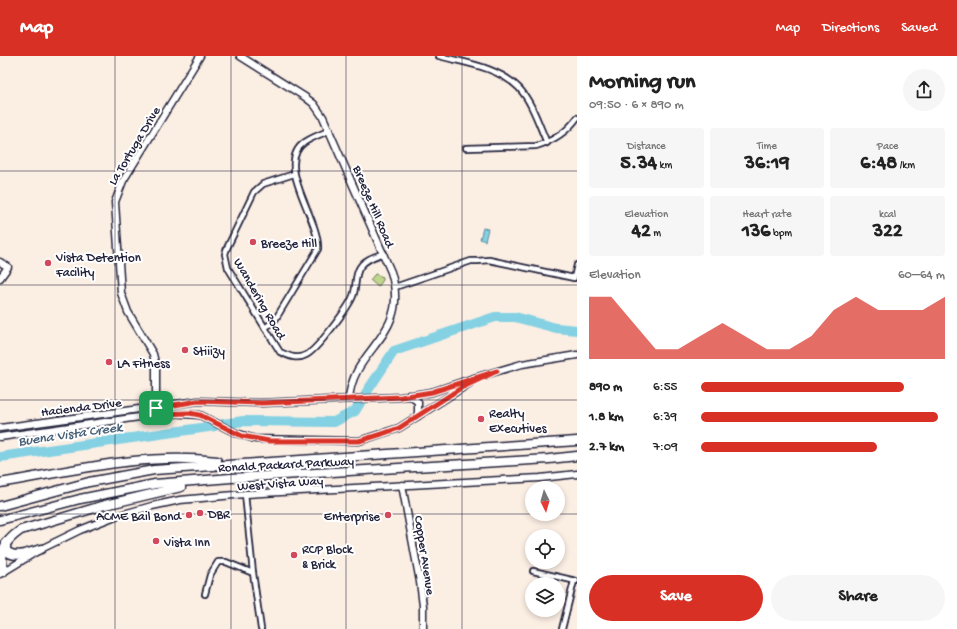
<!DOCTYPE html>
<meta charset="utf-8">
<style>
body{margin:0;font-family:"Gochi Hand",sans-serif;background:#f6f6f6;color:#222;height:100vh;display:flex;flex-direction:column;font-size:15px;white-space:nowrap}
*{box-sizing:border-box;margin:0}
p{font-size:13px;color:#767676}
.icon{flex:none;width:22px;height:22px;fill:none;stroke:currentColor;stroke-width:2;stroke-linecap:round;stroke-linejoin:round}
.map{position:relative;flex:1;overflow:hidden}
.side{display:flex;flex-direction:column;background:#fff;width:380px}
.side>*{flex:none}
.needle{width:26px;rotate:175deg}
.buttons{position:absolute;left:525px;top:425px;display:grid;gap:8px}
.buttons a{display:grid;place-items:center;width:40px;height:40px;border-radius:50%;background:#fff;box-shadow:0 2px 6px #0003;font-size:20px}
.pin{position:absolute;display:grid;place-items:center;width:34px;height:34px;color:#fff;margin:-17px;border-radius:8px;box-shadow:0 2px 6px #0006}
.round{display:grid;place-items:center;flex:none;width:42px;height:42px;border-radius:21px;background:#f6f6f6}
.headline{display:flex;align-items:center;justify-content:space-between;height:68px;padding:0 12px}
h1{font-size:22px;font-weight:700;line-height:30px}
.metrics{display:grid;grid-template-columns:repeat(3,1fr);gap:6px;height:68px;padding:4px 12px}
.metrics div{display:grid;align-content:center;border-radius:4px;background:#f6f6f6;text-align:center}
.metrics b{font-size:20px;font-weight:700}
.metrics small{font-size:11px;font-weight:400}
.metrics p{font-size:11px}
.chart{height:112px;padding:8px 12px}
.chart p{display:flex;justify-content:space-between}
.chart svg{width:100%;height:72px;margin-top:4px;fill:#d93025;opacity:.7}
.cta{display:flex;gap:8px;margin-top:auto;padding:8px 12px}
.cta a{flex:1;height:46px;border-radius:24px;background:#d93025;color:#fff;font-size:16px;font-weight:700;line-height:46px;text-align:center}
.cta a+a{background:#f6f6f6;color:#222}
ul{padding:0 12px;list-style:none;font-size:13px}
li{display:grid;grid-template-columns:64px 48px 1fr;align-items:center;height:30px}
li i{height:10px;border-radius:5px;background:#d93025}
header{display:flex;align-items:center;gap:24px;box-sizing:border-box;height:56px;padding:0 20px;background:#d93025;color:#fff}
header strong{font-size:19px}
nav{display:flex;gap:22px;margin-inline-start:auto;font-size:14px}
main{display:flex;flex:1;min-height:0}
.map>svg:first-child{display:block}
.green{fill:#bfd68c;stroke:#707c64}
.water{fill:#84d1e3;stroke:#5d8ba0}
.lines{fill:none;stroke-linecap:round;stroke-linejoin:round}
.river{stroke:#84d1e3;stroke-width:10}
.street-casing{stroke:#22223b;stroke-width:8}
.secondary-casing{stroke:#22223b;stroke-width:9}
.highway-casing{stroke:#22223b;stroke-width:11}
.street{stroke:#fff;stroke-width:4.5}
.secondary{stroke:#fff;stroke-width:6}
.highway{stroke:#fff;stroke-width:8}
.route-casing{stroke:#fff;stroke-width:8}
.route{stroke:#d93025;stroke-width:5}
.grid{fill:none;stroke:#22223b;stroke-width:1;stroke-opacity:0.55}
.poi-dot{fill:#d1495b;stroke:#fff;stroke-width:1.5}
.labels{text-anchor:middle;stroke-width:4;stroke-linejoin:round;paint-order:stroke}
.street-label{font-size:13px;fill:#22223b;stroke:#fff}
.poi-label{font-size:13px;fill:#22223b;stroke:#fff;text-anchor:start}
.water-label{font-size:14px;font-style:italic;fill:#445f76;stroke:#fff}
</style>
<header>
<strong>Map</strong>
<nav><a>Map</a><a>Directions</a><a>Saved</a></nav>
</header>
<main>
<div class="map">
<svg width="577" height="573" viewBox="0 0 577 573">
<rect width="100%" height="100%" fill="#fbeee3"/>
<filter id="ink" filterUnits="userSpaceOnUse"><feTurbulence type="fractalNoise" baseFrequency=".025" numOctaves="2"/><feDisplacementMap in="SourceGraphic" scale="8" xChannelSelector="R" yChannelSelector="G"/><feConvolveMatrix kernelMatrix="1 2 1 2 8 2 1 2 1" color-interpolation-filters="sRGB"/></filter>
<g filter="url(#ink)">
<polygon class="green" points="375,218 383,221 383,224 378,231 370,224"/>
<polygon class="water" points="483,172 488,173 485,185 480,183"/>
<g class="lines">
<g class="river">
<polyline points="366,337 394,295 495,261 515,261 556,272 577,274"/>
<polyline points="223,368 243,365 334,366 355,355 360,347"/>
<polyline points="0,401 215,370"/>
</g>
<defs>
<g id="street">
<path d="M439,0C466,7 498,11 519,32C532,46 539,69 547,87"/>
<path d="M466,92L536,90C553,85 567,76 577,62"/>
<path d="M294,118L263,128L254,136L227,192L225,198L228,212L280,296C289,300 297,304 306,299C316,295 349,251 353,240C357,230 354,220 360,211C365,203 376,200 384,197"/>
<polyline points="395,231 471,205 478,205 489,204 574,222 577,209"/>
<path d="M265,272L275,264L318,193C320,162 273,108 305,86C312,81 322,78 330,74"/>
<polyline points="245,438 253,517 261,573"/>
<polyline points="533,515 576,525"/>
<polyline points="205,538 210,519 218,506 226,506 253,517"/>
<polyline points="562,573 574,525"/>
</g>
<g id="secondary">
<path d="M240,0L305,41L314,48L323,61L391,216C411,281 353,290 349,343"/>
<polyline points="0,206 8,211 0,222"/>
<polyline points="409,339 418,346 418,360"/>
<polyline points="156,354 156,311 153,298 128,256 121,237 115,146 123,125 200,0"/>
<polyline points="0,372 198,345 261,347 401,341 432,336 474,322 522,308 577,299"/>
<polyline points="0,381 167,357 200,359 236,377 255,383 359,385 399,372 470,327"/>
<polyline points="402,429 420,526 423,550 423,573"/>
<polyline points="0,518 41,493 80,474 113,461 152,450 180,444 245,438 540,422 577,418"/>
</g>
<g id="highway">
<path d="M0,427C71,415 144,396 217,405"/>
<polyline points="0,450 89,426 154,414 577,385"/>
<polyline points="0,464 80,443 155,428 231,422 549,403 577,400"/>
<path d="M6,486V494C13,504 31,496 41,493"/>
<path d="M3,516C0,495 3,486 21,474L105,449L181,431"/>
</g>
</defs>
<use href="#street" class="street-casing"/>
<use href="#secondary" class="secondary-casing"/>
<use href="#highway" class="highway-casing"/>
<use href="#street" class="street"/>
<use href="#secondary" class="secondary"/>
<use href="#highway" class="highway"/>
</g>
</g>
<g class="lines" filter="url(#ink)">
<defs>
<polygon id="route" points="497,315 461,332 399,372 382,378 359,385 269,385 242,380 200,359 189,357 156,358 156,352 198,345 262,347 401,341 432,336"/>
</defs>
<use href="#route" class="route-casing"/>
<use href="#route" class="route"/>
</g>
<path class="grid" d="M115,0V573M231,0V573M346,0V573M462,0V573M0,115H577M0,229H577M0,344H577M0,458H577"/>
<g class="poi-dot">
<circle cx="253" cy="186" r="4"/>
<circle cx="48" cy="207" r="4"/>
<circle cx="185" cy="294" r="4"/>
<circle cx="109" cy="306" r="4"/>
<circle cx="481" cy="363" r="4"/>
<circle cx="200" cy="457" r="4"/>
<circle cx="189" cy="459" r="4"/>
<circle cx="388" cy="459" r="4"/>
<circle cx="156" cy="485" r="4"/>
<circle cx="294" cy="499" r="4"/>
</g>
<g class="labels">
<g class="street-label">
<text transform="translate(133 89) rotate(-59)" y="5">La Tortuga Drive</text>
<text transform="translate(375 150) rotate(67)" y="5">Breeze Hill Road</text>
<text transform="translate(261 242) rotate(60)" y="5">Wandering Road</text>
<text transform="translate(81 350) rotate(-7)" y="5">Hacienda Drive</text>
<text transform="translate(286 407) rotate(-3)" y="5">Ronald Packard Parkway</text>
<text transform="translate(280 426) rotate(-4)" y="5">West Vista Way</text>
<text transform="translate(426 499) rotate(81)" y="5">Copper Avenue</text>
</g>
<g class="poi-label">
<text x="261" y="191">Breeze Hill</text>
<text x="56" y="205">Vista Detention<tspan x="56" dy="15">Facility</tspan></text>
<text x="193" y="299">Stiiizy</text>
<text x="117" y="311">LA Fitness</text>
<text x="489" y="361">Realty<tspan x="489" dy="15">Executives</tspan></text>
<text x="208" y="462">DBR</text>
<text x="181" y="464" text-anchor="end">ACME Bail Bond</text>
<text x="380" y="464" text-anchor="end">Enterprise</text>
<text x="164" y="490">Vista Inn</text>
<text x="302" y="497">RCP Block<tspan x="302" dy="15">&amp; Brick</tspan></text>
</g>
<g class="water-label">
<text transform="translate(70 377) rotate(-8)" y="5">Buena Vista Creek</text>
</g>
</g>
</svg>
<div class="buttons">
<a><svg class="needle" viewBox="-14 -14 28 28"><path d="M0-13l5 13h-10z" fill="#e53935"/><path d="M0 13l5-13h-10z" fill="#767676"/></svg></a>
<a><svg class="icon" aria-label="locate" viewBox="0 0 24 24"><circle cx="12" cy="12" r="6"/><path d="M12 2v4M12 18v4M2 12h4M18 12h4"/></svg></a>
<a><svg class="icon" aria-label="layers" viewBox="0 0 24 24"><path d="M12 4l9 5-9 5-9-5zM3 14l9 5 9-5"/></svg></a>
</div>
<div class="pin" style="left:156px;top:352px;background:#1e9e55"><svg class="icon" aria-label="arrive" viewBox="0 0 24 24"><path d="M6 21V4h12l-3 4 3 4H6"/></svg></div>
</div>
<section class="side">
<div class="headline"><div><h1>Morning run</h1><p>09:50 · 6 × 890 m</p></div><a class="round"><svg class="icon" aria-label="share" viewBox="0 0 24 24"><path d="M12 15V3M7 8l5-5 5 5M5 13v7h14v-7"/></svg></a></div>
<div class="metrics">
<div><p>Distance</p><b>5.34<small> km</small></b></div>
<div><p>Time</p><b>36:19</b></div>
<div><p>Pace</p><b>6:48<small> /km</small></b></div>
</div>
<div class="metrics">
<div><p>Elevation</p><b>42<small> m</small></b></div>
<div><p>Heart rate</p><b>136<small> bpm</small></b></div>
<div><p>kcal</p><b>322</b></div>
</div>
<div class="chart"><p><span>Elevation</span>60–64 m</p>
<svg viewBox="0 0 160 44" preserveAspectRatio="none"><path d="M0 44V6L10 6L20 22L30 38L40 38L50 30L60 22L70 30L80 38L90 38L100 30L110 14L120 6L130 14L140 14L150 14L160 6V44z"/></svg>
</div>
<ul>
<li><b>890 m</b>6:55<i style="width:83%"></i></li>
<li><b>1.8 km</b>6:39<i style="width:97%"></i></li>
<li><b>2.7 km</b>7:09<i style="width:72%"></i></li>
</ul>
<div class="cta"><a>Save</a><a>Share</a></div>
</section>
</main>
